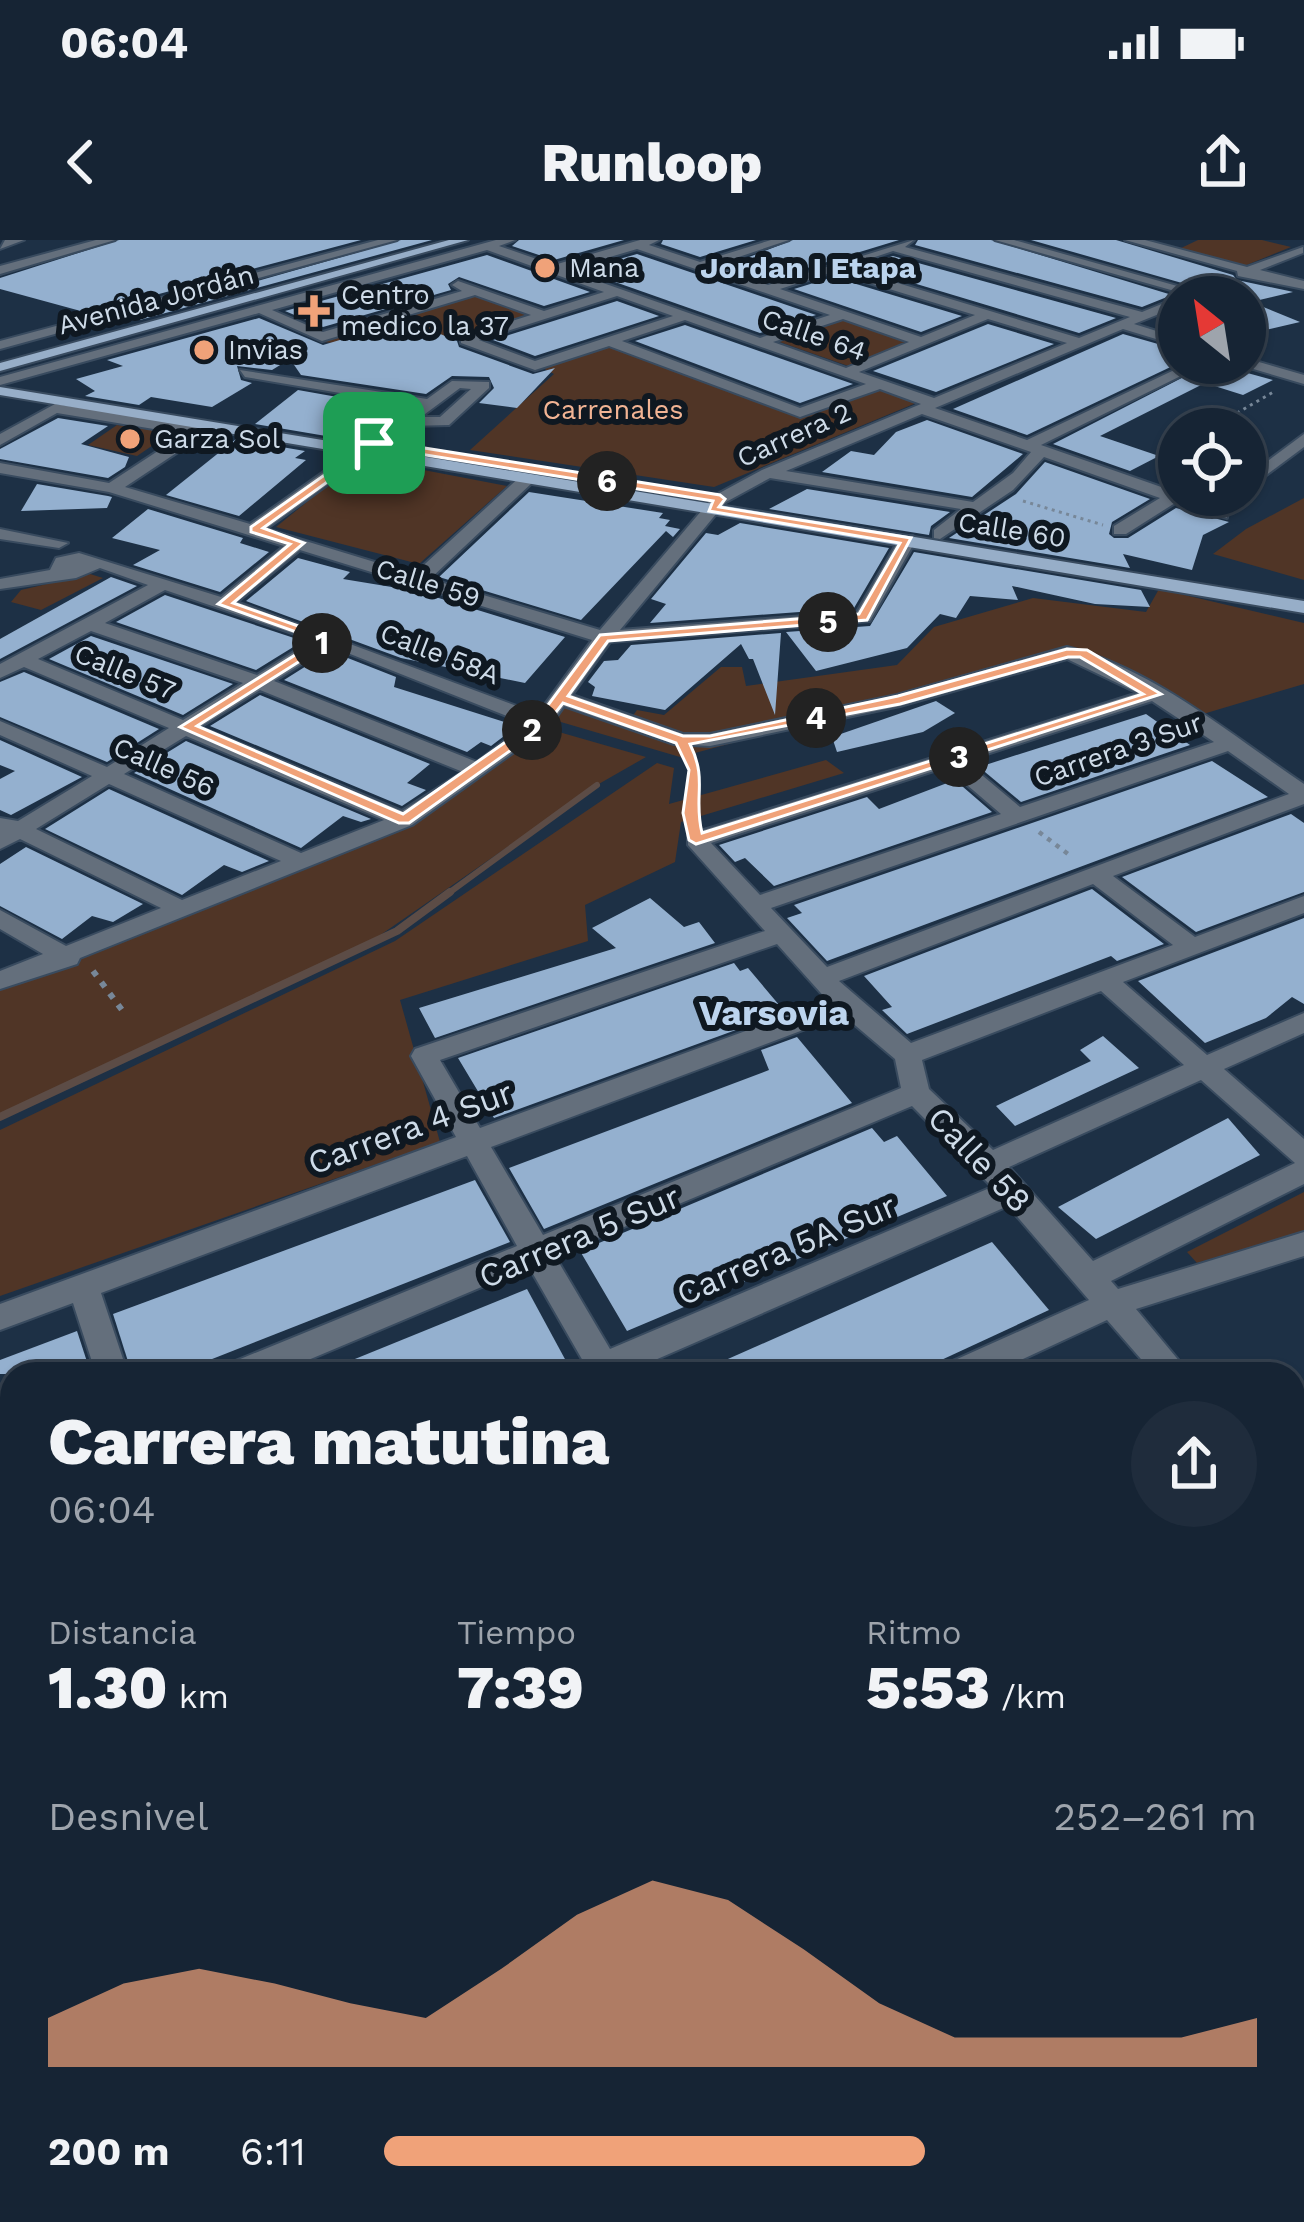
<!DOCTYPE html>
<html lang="es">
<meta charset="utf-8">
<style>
body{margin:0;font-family:"Work Sans",sans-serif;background:#1f2c3c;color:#f1f3f6;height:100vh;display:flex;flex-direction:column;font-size:45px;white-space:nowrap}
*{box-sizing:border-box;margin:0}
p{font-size:39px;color:#9ea4ac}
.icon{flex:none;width:66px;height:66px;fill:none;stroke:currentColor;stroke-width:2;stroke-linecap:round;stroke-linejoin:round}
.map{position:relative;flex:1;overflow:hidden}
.drawer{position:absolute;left:0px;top:1122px;width:1305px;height:861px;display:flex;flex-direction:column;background:#162434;border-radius:36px 36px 0 0;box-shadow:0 3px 9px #0004,0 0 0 3px #35414f}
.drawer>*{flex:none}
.needle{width:78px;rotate:330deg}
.controls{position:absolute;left:1158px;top:36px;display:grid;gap:24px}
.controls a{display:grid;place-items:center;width:108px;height:108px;border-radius:50%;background:#162434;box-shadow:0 3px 9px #0004,0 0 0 3px #35414f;font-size:60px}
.pin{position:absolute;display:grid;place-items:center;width:102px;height:102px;color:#fff;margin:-51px;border-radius:24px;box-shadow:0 6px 18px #0006}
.km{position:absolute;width:60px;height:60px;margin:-30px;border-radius:50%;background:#222;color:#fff;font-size:33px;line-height:60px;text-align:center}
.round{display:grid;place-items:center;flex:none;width:126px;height:126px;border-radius:63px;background:#1f2c3c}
.headline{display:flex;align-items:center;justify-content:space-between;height:204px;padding:0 48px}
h1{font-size:66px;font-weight:800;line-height:90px}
.stats{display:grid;grid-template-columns:repeat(3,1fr);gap:18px;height:204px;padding:12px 48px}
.stats div{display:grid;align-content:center}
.stats b{font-size:60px;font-weight:800}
.stats small{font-size:33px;font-weight:400}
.stats p{font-size:33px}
.chart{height:336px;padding:24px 48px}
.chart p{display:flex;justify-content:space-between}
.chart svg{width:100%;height:216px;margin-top:12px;fill:#f0a279;opacity:.7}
ul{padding:0 48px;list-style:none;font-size:39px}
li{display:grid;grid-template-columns:192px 144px 1fr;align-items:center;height:90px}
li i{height:30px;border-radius:15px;background:#f0a279}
.status{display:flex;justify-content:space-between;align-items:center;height:84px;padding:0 60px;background:#162434;direction:ltr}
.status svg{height:33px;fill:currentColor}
header{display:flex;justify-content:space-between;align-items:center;height:156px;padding:0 48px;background:#162434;font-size:54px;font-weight:800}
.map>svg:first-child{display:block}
.green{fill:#503526}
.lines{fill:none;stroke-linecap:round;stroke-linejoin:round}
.stream-far1{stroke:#5c4c46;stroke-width:6}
.stream{stroke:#5c4c46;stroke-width:8}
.building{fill:#94b0cf}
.minor-casing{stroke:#394b5f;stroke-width:4}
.major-casing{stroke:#394b5f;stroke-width:4}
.path-far2{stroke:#778798;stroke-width:3;stroke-dasharray:3 4.5;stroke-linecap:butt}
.path-far1{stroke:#778798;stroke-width:4.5;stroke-dasharray:4.5 6;stroke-linecap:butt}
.path{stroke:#778798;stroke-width:6;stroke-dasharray:6 8;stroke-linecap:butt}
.minor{fill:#646f7c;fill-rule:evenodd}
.major{fill:#97aec8;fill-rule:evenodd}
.route{fill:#f0a279;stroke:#fff;stroke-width:3;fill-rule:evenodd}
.poi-dot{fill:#f0a279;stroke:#0f1821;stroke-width:4.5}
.labels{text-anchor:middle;stroke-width:12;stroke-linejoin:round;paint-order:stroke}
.far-poi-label{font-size:27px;fill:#cedbe8;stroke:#0f1821;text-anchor:start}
.far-street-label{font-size:27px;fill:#cedbe8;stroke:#0f1821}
.far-park-label{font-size:27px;fill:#f2b494;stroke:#0f1821}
.far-neighbourhood-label{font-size:30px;font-weight:bold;fill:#bcd4ee;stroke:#0f1821}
.street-label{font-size:33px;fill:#cedbe8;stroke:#0f1821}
.neighbourhood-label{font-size:36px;font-weight:bold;fill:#bcd4ee;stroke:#0f1821}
</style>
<div class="status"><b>06:04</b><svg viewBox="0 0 49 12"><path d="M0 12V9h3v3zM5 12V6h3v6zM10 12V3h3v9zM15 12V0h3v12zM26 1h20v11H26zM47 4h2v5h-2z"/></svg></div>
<header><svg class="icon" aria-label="back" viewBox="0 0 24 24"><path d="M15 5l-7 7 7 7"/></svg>Runloop<svg class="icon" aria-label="share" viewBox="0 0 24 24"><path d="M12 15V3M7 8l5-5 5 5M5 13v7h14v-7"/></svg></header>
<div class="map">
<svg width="1304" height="1982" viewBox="0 0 1304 1982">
<rect width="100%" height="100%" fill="#1d3045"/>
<g class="green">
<polygon points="1198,0 1262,0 1291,7 1244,26 1179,9"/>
<polygon points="475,55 529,74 415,110 323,102"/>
<polygon points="837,78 916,103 854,128 774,100"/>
<polygon points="612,103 801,176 878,146 921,161 714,247 470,210 554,134 541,127"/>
<polygon points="117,185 171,193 137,216 88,205"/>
<polygon points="361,218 507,246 419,324 276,287"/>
<polygon points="1304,258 1304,340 1213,314 1246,289"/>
<polygon points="90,334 103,338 41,370 11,362 21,350"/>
<polygon points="1159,349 1304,383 1304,444 1193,477 1142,440 1078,410 680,517 554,480 565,465 627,484 637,470 664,475 721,427 742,427 746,446 897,425 934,387 1033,358 1146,372"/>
<polygon points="545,488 646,517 597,545 363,707 0,877 0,748 396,590"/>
<polygon points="826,520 844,533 681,582 675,622 585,665 588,701 400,760 440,902 0,1056 0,890 395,701 657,523 674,528 669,564"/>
<polygon points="1304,952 1304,991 1197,1023 1187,1012"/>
</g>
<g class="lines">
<polyline class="stream-far1" points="446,655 597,545"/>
<polyline class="stream" points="0,877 397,691 450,652"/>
</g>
<g class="building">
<polygon points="119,0 361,0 88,73 0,49 0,38"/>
<polygon points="401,0 432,0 140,80 128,78"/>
<polygon points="519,0 624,0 554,20 512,6"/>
<polygon points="663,0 756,0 700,17 661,4"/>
<polygon points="793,0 899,0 768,40 726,26"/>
<polygon points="918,0 991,0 1172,55 1142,67 915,5"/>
<polygon points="1031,0 1116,0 1233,35 1237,40 1289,51 1293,52 1251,62 1300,82 1245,95 1245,57 1204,57 1203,49"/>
<polygon points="637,14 816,75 760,93 581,30"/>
<polygon points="487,15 590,52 544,66 459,37 448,44 451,50 323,87 285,71"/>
<polygon points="893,16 1116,78 1079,93 860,27"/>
<polygon points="833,37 962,76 921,92 794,49"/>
<polygon points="617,61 659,76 535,116 493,100"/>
<polygon points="259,78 323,105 407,80 457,101 459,107 533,134 555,128 517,168 479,163 494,148 489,137 452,136 426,154 301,135 290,119 272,130 237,126 241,140 252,143 212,167 151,157 139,165 85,156 95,151 76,139 123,126 107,120"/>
<polygon points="988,84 1054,104 936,152 873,131"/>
<polygon points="685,85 853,144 800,163 635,101"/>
<polygon points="1123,94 1179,110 1179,123 1027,195 953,169"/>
<polygon points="1211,123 1273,140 1243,155 1205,143 1100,196 1159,216 1130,231 1053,204"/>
<polygon points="298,150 371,163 326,196 255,184"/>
<polygon points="58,178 108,186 81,204 129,217 125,227 108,238 0,219 0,209"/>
<polygon points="927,180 1023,214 972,257 822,232 851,211 874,215 896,192"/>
<polygon points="236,199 305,211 295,218 306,220 239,276 166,255"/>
<polygon points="1045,222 1150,259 1112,282 1109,294 1114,298 1128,298 1176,268 1229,282 1203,295 1192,330 1123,314 1130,328 949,298 1016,254"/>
<polygon points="37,244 108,256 112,257 107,268 21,271"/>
<polygon points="807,249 950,272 931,286 929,295 769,269"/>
<polygon points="529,252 663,273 659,278 670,280 665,286 680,289 673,297 666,291 581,380 439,337"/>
<polygon points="148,269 243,298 240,303 269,312 220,352 133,325 160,310 112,298"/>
<polygon points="740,283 889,308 854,368 650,383 666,364 651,359 706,293 718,295"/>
<polygon points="914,312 1141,350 1150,367 1095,364 1012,346 1018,360 970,356 956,378 940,374 907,408 816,431 786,392 870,386"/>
<polygon points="298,318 350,332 343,339 416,351 565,397 525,443 401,418 246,361"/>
<polygon points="111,337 137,346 0,419 0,399"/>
<polygon points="165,355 303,401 256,430 116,382"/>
<polygon points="781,393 775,475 753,419 749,419 741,404 665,470 592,456 595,447 588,442 604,421 618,420 631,405"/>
<polygon points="91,396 233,444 183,475 49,419"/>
<polygon points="330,411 396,437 394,447 517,486 491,506 481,502 467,512 284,440"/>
<polygon points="24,432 159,489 107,522 0,477 0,442"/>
<polygon points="260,455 430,524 407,543 426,550 402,566 210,486"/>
<polygon points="936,461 955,473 923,492 837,512 832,497"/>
<polygon points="1146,474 1190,505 1021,562 979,527"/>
<polygon points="0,500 82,537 11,575 0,570 0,539 15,531 0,525"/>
<polygon points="186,501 371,579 361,582 343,576 301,608 134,533"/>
<polygon points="1212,521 1268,557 827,721 787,678 802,673 794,665"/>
<polygon points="955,540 992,572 774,646 745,618 735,622 719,605 867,557 879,569"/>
<polygon points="109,549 269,621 242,632 224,625 182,655 45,589"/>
<polygon points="1291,574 1304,583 1304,652 1196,692 1122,637"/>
<polygon points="26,607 143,664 113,682 92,676 62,699 0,666 0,624"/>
<polygon points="1092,649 1164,704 1117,721 1111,716 907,794 882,770 892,767 864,736"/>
<polygon points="650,658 684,687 699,682 715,703 435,798 419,768 616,708 592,688"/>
<polygon points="1304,678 1304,764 1292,757 1266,778 1205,803 1138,741"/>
<polygon points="734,723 740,731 748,728 785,772 494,878 458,818"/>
<polygon points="1103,796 1139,828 1015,886 996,866 1091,821 1080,810"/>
<polygon points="797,797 852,863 544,989 509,928 769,830 761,810"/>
<polygon points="1228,878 1260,915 1096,999 1058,967"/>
<polygon points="872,888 884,902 897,896 947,956 627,1091 580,1011"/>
<polygon points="475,940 510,1002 174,1134 132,1134 113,1074"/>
<polygon points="992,1002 1049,1070 911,1134 694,1134"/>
<polygon points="527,1049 566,1121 536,1134 318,1134"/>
<polygon points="77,1091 91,1134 0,1134 0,1120"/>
</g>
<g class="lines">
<defs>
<g id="minor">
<polygon points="5,0 24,0 0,9"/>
<polygon points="96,0 115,0 0,34 0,26"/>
<polygon points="378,0 397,0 0,109 0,101"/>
<path d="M496,0H515L499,6L554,25L640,0H659L649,5L700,22L771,0H789L712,26L768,45L914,0L905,7L1142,72L1179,57V66L1134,84L1179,98V106L1123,89L935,168L1027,200L1189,123H1207L1041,205L1227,270V278L1175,263L1126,294H1114V286L1160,258L1044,217L1013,250L940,299L934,298V290L961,269L770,238L726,262L620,390L857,372L901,296H913L916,300L870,381L610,402L572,455L683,494H710L897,455L1067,407C1154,429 1231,495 1304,544V564L1113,636L1195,697L1304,656V673L1123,742L1207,815L1304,773V793L1224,829L1304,899V944L1111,1041L1118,1049L1304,992V1016L1136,1069L1190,1134H1154L1107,1080L991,1134H942L946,1124L1089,1060L1008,966L623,1134H573L583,1121L529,1027L275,1134H224L228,1124L517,1006L467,916L101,1053L128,1134H96L73,1063L0,1090V1064L456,897L411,816L415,809L765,691L688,605V595L1138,453L1067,419L900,466L710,506L674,504L564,466L549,487L412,585L80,718L77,724L0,749V731L43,714L0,689V670L66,706L161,668L20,599L0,609V578L18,581L92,536L0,495V481L107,527L169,488L24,427L0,438V424L148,345L100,328L76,338L0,349V339L50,330L56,318L79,313L221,357L284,306L109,252L0,233V223L109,243L184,194L57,173L0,205V194L55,164L208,186V192L125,247L250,284L417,166L245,137L240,130L427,159L452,141L489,142V148L449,185L409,186L266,289L414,334L522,235H534V241L430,339L600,390L714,256L762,230L921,164L880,149L800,177L609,106L535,130L461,103V97L531,75L475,55L322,101L259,73L0,145V137ZM637,9L830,75L760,98L566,30ZM487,10L604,52L544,71L458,41L452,45L462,51L323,92L272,70ZM893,11L1130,77L1079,98L845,27ZM833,32L975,75L921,97L780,49ZM617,56L673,76L535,121L479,100ZM843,79L909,102L846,128L773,102ZM988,79L1067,103L934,158L859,132ZM685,80L866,144L800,168L622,101ZM460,148L471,149L440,177H421ZM922,174L1031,212L1013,233L973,262L786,231ZM300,310L592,400L538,474L237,362ZM165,350L313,400L257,435L105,383ZM91,391L243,443L183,480L38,419ZM330,406L527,484L477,522L274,441ZM260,450L463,532L402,571L200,487ZM1152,461L1214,502L1020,567L965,521ZM186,496L384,580L301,613L124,534ZM1228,511L1289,554L827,727L771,668ZM946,527L1001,574L760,655L711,603ZM109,544L281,621L182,660L36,589ZM1093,644L1173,705L911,803L839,741ZM777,704L828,761L480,888L440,820ZM1101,751L1184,825L993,910L929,849L922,820ZM843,775L895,819L901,848L543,995L491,907ZM1201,840L1295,923L1093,1021L1009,927ZM912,866L992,947L610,1109L555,1016Z"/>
<polygon points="995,0 1014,0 1202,53 1192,56"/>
<polygon points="1125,0 1145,0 1247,27 1303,7 1303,13 1260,30 1304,41 1304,49 1238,36 1237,31"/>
<polygon points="1245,118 1304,135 1304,144 1240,125"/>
<polygon points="1304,194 1304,207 1245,251 1245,238"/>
<polygon points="0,289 68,303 59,308 0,299"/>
<polygon points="1304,1147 1304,1176 1293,1179 1293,1151"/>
<polygon points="12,1211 12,1241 0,1246 0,1214"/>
<polygon points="1293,1254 1304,1258 1304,1299 1293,1295"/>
<polygon points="12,1418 12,1456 0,1457 0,1419"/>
<polygon points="1056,1971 1107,1971 1111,1982 1061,1982"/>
</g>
<g id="major">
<polygon points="449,0 468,0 0,131 0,123"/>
<polygon points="0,147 1304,361 1304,373 0,155"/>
</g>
</defs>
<use href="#minor" class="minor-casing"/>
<use href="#major" class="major-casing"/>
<g class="path-far2">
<polyline points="1237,173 1275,151"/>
<polyline points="1023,261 1103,285"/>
</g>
<g class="path-far1">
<polyline points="691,579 696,530 692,522"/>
<polyline points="1039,592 1072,617"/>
</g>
<polyline class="path" points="93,731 122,770"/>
<use href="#minor" class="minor"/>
<use href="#major" class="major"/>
</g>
<path class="route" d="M374,200L720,255L725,259L719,267L911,298L867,380L608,401L568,456L683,496H710L898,456L1067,409L1087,410L1161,454L696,604L689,600L683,573L689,530L676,503L563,463L546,485L409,583H399L180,487L319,400L218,364L290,304L251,292V287ZM376,207L713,261L709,271L900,303L859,374L600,395L537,480L403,574L197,486L335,399L233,363L304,303L263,288ZM1068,417H1080L1143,454L702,593C693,556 708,541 690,504L900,464Z"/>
<g class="poi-dot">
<circle cx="545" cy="28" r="12"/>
<path d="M308 53h12v12h12v12h-12v12h-12v-12h-12v-12h12z"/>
<circle cx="204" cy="110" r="12"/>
<circle cx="130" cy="199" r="12"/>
</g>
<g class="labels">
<g class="far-poi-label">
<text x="569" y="37">Mana</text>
<text x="341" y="64">Centro<tspan x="341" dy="31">medico la 37</tspan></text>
<text x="228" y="119">Invias</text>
<text x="154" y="208">Garza Sol</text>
</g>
<g class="far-street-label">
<text transform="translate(156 60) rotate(-15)" y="9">Avenida Jordán</text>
<text transform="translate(814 95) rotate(19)" y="9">Calle 64</text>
<text transform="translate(794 195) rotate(-24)" y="9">Carrera 2</text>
<text transform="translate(1012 290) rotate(9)" y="9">Calle 60</text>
<text transform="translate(428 343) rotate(17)" y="9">Calle 59</text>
<text transform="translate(440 414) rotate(21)" y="9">Calle 58A</text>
<text transform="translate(125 432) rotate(22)" y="9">Calle 57</text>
<text transform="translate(1118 510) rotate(-19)" y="9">Carrera 3 Sur</text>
<text transform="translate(164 527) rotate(24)" y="9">Calle 56</text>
</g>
<g class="far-park-label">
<text x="613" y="179">Carrenales</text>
</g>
<g class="far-neighbourhood-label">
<text x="808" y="38">Jordan I Etapa</text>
</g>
<g class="street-label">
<text transform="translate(410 887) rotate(-20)" y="12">Carrera 4 Sur</text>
<text transform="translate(980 919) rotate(46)" y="12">Calle 58</text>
<text transform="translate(579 996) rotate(-23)" y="12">Carrera 5 Sur</text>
<text transform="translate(786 1009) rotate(-23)" y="12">Carrera 5A Sur</text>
</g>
<g class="neighbourhood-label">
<text x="774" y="785">Varsovia</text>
</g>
</g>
</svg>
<div class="controls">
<a><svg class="needle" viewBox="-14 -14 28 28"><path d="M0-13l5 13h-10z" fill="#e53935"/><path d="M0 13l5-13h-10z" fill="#9ea4ac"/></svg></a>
<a><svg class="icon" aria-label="locate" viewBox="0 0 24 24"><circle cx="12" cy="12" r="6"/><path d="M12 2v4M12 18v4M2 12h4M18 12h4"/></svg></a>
</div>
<div class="pin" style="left:374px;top:203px;background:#1e9e55"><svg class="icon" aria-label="arrive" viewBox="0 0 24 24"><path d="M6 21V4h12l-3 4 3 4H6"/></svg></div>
<b class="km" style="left:322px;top:403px">1</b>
<b class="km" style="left:532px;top:490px">2</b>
<b class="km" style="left:959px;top:517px">3</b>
<b class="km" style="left:816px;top:478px">4</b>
<b class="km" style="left:828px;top:382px">5</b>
<b class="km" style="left:607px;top:241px">6</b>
<section class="drawer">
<div class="headline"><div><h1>Carrera matutina</h1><p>06:04</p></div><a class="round"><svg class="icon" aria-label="share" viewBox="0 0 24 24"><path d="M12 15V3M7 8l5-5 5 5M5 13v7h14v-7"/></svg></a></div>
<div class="stats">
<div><p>Distancia</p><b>1.30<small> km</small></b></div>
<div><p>Tiempo</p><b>7:39</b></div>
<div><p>Ritmo</p><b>5:53<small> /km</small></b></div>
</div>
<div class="chart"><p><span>Desnivel</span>252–261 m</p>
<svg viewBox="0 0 160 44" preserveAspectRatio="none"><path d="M0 44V34L10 27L20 24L30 27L40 31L50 34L60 24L70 13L80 6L90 10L100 20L110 31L120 38L130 38L140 38L150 38L160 34V44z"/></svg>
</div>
<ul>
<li><b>200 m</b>6:11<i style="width:62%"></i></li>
</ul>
</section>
</div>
